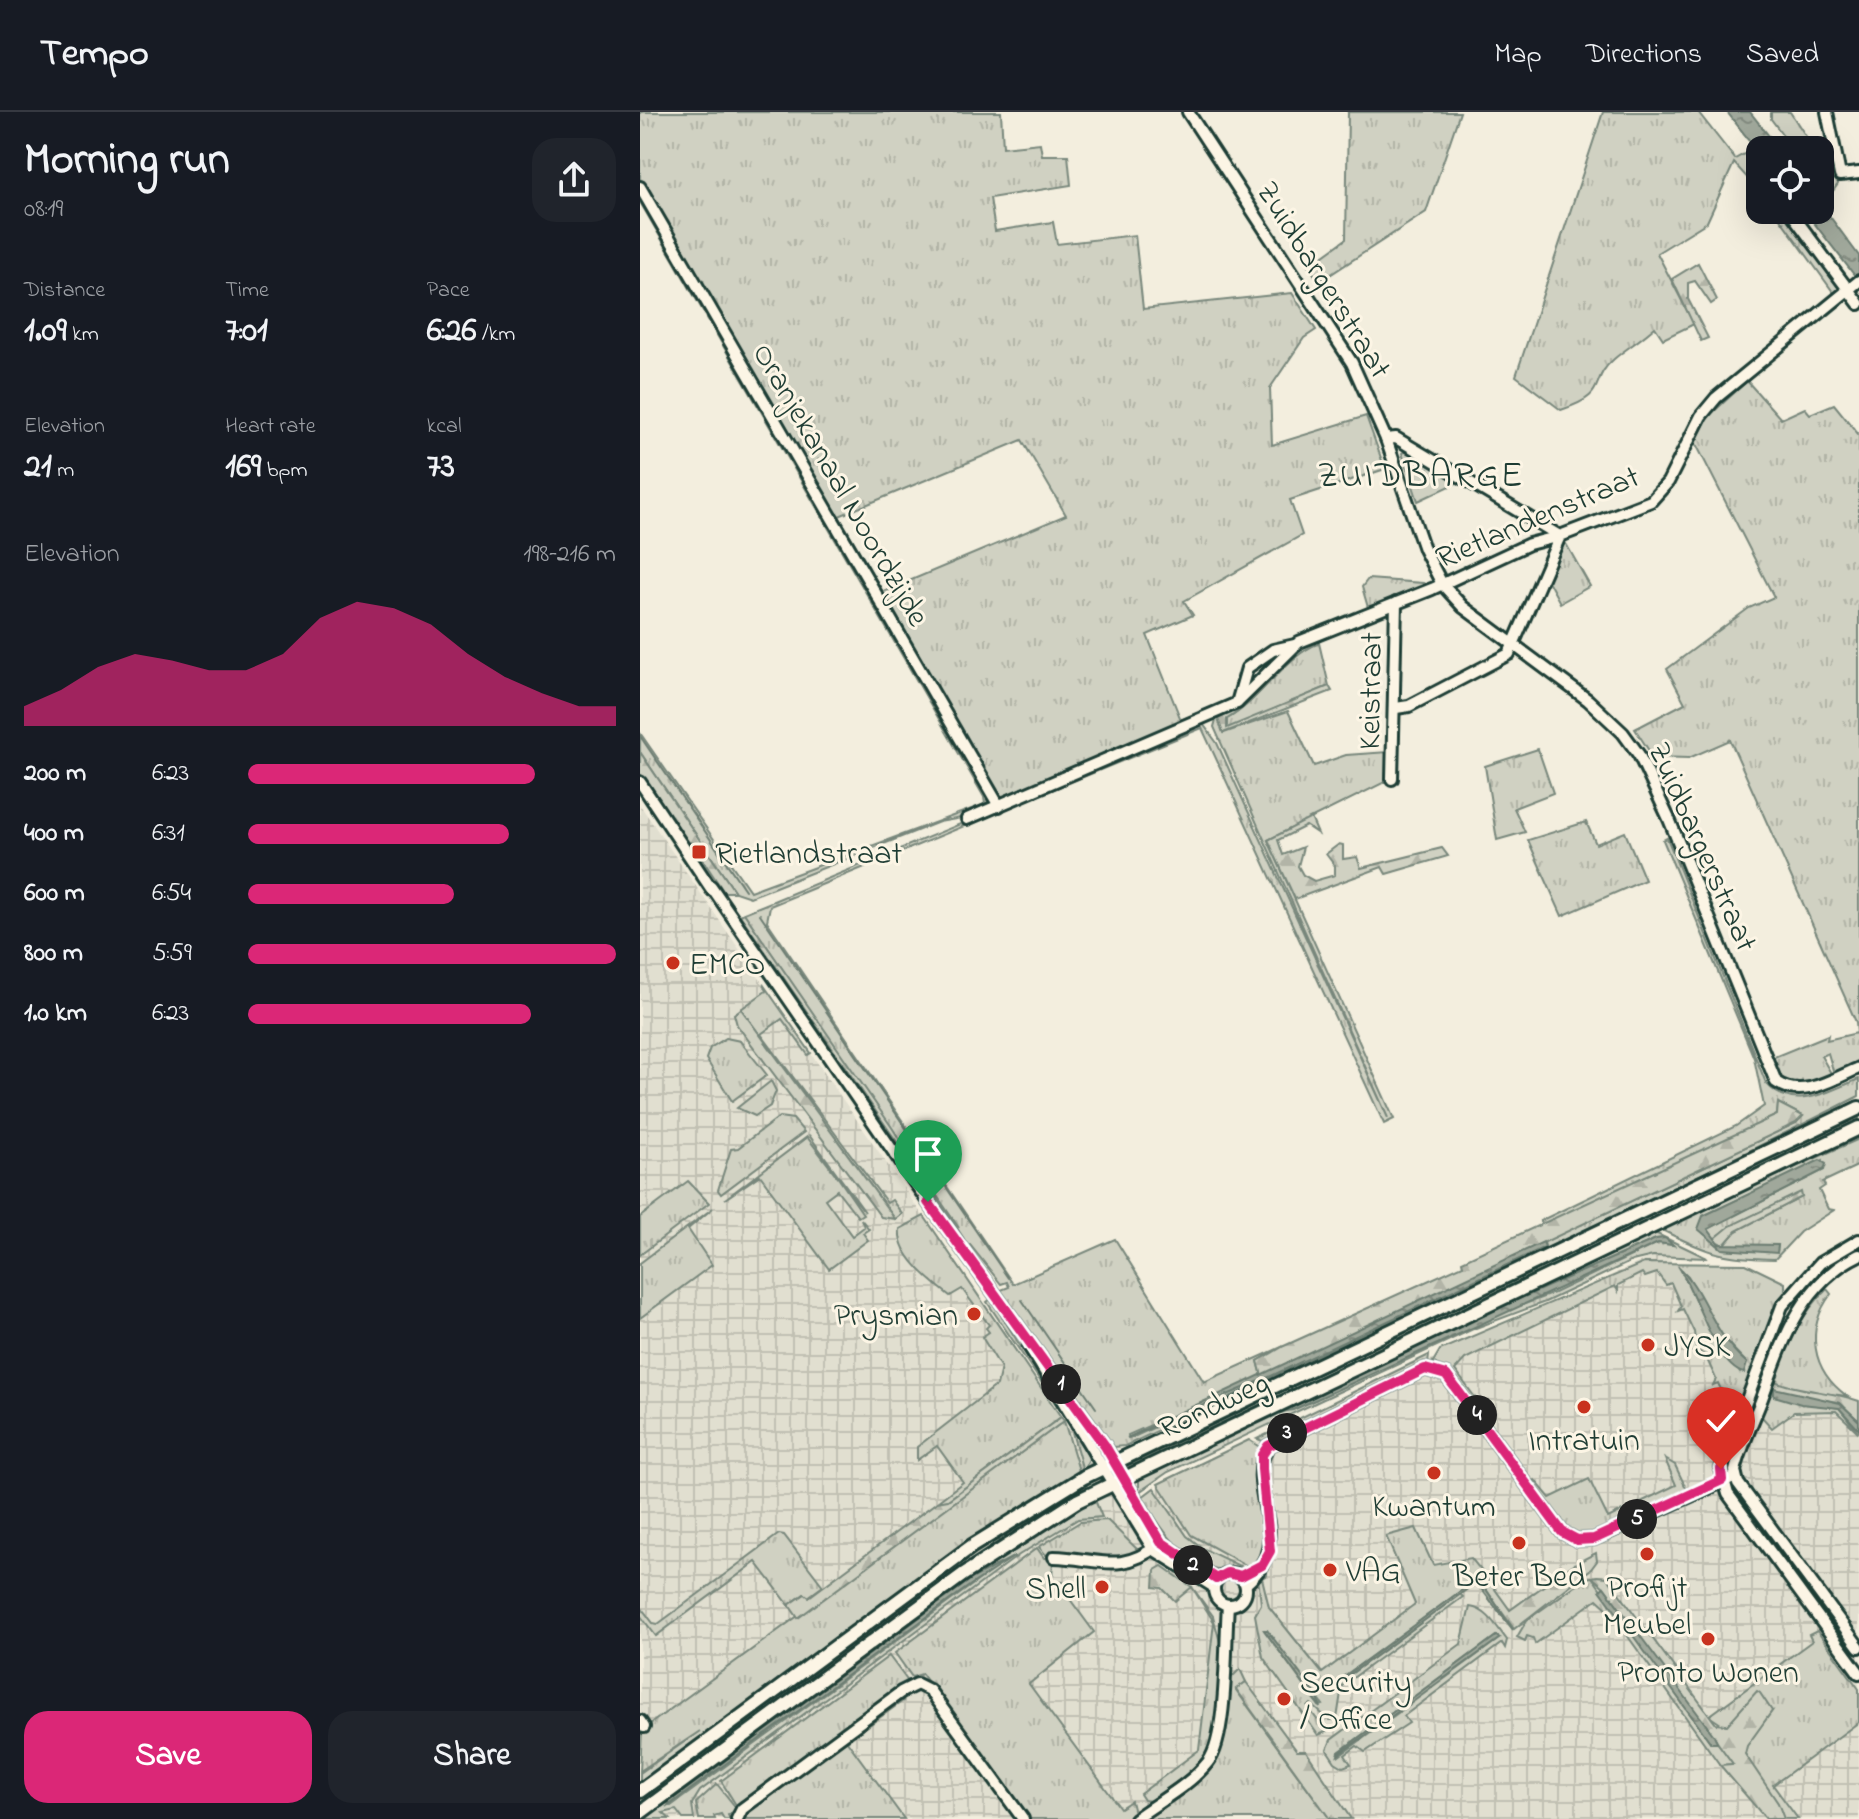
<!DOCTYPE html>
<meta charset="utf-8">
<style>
body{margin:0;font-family:"Indie Flower",sans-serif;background:#20242c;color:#f1f3f6;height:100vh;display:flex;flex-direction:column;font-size:30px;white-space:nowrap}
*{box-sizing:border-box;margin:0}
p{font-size:26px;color:#9ea1a6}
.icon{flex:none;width:44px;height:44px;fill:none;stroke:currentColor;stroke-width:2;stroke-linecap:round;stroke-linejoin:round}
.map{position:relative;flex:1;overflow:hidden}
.details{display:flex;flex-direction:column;background:#171b24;width:640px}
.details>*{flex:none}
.fabs{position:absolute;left:1106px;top:24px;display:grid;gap:16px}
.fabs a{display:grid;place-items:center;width:88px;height:88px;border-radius:16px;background:#171b24;box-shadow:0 8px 32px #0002;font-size:40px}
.pin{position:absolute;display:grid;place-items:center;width:68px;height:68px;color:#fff;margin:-82px -34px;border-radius:50% 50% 50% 0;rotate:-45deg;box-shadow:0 0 8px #0007}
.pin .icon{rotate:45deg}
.km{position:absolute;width:40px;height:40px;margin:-20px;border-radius:50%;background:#222;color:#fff;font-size:22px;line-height:40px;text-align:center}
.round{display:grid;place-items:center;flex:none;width:84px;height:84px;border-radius:24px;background:#20242c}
.summary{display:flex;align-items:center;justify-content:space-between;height:136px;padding:0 24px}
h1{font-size:44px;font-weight:800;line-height:60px}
.stats{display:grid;grid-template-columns:repeat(3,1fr);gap:12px;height:136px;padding:8px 24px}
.stats div{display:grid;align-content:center}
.stats b{font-size:34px;font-weight:800}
.stats small{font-size:22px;font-weight:400}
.stats p{font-size:22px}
.chart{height:224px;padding:16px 24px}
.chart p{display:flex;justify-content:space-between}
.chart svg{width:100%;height:144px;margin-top:8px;fill:#db2777;opacity:.7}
.primary-button{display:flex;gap:16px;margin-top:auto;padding:16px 24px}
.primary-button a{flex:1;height:92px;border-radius:24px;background:#db2777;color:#fff;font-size:32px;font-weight:800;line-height:92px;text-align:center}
.primary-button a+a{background:#20242c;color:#f1f3f6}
ul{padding:0 24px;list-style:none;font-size:26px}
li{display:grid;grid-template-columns:128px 96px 1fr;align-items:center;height:60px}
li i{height:20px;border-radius:10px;background:#db2777}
header{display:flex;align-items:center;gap:48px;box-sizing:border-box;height:112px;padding:0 40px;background:#171b24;border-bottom:2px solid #363941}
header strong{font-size:38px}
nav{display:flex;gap:44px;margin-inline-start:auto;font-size:28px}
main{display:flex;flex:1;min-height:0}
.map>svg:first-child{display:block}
.industrial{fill:url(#industrial-grid)}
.grass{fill:url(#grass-tufts);stroke:#78877b;stroke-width:2;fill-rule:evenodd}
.forest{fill:url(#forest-firs);stroke:#78877b;stroke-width:2}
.water{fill:url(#water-ripples);stroke:#6c7d72;stroke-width:2}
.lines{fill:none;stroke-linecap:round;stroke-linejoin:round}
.stream{stroke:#6c7d72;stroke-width:2}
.minor-casing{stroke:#1f3d34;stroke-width:16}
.major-casing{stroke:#1f3d34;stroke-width:18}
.minor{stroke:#fcf5e5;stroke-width:10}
.major{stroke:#fcf5e5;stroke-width:12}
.route-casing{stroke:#fff;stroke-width:16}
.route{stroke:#db2777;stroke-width:10}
.poi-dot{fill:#c8321e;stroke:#fcf5e5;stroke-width:3}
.labels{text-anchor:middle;stroke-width:6;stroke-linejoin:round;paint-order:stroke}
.street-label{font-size:32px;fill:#1f3d34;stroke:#fcf5e5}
.poi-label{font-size:32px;fill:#1f3d34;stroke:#fcf5e5;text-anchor:start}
.quarter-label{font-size:36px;letter-spacing:2px;fill:#1f3d34;stroke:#fcf5e5}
</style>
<header>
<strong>Tempo</strong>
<nav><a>Map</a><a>Directions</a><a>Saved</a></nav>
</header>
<main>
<section class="details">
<div class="summary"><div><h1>Morning run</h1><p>08:19</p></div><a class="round"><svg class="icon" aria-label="share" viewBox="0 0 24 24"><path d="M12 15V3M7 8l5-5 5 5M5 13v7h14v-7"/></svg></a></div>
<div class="stats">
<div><p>Distance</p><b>1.09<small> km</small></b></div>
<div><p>Time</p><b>7:01</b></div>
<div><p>Pace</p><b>6:26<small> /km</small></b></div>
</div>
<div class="stats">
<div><p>Elevation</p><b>21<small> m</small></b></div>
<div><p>Heart rate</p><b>169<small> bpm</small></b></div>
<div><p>kcal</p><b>73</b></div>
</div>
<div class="chart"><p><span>Elevation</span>198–216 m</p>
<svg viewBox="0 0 160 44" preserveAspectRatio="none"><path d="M0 44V38L10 33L20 26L30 22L40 24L50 27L60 27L70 22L80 11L90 6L100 8L110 13L120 22L130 29L140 34L150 38L160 38V44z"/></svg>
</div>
<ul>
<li><b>200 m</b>6:23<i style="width:78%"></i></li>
<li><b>400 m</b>6:31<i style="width:71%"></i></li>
<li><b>600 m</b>6:54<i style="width:56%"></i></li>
<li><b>800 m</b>5:59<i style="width:100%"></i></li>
<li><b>1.0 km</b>6:23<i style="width:77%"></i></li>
</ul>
<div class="primary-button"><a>Save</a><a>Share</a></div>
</section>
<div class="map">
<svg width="1219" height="1707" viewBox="0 0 1219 1707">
<defs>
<pattern id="industrial-grid" width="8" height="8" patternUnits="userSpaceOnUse" patternTransform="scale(2)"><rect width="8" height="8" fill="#e1dfd0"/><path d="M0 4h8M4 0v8" fill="none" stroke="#c1c0b3"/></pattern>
<pattern id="grass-tufts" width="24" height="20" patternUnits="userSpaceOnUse" patternTransform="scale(2)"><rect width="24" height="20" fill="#d0d1c2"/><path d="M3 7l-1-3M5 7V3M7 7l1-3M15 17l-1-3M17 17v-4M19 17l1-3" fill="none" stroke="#b2b4a7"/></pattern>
<pattern id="forest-firs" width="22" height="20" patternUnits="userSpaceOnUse" patternTransform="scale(2)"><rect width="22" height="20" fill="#d0d1c2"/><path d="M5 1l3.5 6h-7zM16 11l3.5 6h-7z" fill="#b2b4a7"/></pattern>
<pattern id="water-ripples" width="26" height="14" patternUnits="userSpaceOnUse" patternTransform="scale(2)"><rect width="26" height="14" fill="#a0a89b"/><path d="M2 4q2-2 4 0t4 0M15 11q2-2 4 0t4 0" fill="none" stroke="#828a7f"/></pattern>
</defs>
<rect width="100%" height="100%" fill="#f3eede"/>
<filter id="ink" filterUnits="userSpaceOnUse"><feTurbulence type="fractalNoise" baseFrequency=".0125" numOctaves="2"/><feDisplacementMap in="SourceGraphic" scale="16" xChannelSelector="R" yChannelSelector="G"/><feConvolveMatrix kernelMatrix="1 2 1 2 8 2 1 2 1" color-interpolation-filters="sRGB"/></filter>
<g filter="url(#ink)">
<polygon class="industrial" points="0,693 482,1393 1025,1138 1063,1212 1105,1268 1132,1285 1202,1299 1219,1319 1219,1707 0,1707"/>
<g class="grass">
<path d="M0,0H361L363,35L400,31L402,43H428L431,73L350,86L355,119L413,110L417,132L495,123L503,197L652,181L676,218L664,226L630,276L632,333L726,304L745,357L650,388L662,423L544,489L553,503L507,523L541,608L577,593V598L361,688L0,72ZM382,328L426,403L243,480L199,404Z"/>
<polygon points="708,0 820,0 786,100 679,170 669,154 706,127"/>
<path d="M963,0H1058L1095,47L1104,42L1120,62V80L1094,51L1067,110L1017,141L1054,212L1023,227L1015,215C1002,227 987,236 974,247C947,270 971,282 921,298L876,264Z"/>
<polygon points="1131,0 1150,0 1171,32 1190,28 1189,50 1194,49 1198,72 1190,83 1180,71 1180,38 1154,38 1131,7"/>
<polygon points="0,78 351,687 349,695 327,705 299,710 110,785 95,780 0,640 0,621 110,779 345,692 344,685 0,90"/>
<polygon points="1134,98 1147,98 1202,176 1196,184"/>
<polygon points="1107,269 1141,307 1165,296 1170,302 1194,292 1219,323 1219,952 1194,962 1188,941 1181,944 1192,963 1159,975 1141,968 1132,948 1134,945 1188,923 1187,928 1217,921 1216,910 1090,628 1049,646 1013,645 995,617 1045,591 1027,557 1109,496 1134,485 1055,330 1069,304"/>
<polygon points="767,337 811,360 819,370 778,389 762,341"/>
<polygon points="925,430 950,474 920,491 907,467"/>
<polygon points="728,467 783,471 789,475 729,499 722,475"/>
<path d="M679,531L689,574L587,617V607C622,587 643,545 679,531Z"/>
<path d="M648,599L674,654L706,643L748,640L749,668L628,728L754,1007L744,1012L562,616L130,794L127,809L373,1172L475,1127L564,1270L644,1234L618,1249L622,1264L488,1323L489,1327L905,1135L904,1130L1156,1011L1163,1004L1138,991L1137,1003C1061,1043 980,1075 902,1113L900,1109L1096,1014L1124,994L1114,946L1023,728L1027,726L1126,971C1153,1002 1188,979 1219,967V984C977,1107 730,1218 485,1334L474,1335L414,1259L363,1184L361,1178L369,1175L367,1170L361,1172L330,1133L326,1136L98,805L319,1116L104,801L563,612L577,631L748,1006L574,615L577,604L584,621Z"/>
<polygon points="898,637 913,681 874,696 885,720 857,728 845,654"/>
<polygon points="946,710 956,732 985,720 1005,768 922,804 888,728"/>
<polygon points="123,872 171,941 168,943 142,907 121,922 247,1091 252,1088 262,1102 255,1107 101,897 126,879"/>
<polygon points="86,926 100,929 127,963 92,989 66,947 70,936"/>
<polygon points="131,969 136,979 130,994 115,1004 97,996"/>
<polygon points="1219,1001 1219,1012 485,1356 487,1350"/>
<polygon points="139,1005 153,1007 164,1020 81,1082 78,1078 91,1037 98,1036"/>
<polygon points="169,1023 225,1100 199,1067 223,1102 218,1105 197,1078 185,1087 212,1124 224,1115 221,1107 229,1117 223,1121 228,1128 189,1157 120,1063 85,1087 167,1025 199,1067"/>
<path d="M1219,1027V1053L1183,1070L1185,1074L1179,1078L1188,1097L1194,1098L1160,1120L1135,1147C1084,1146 1070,1142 1024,1119L1022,1114ZM1183,1048L1184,1058L1068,1117L1073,1128L1091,1114L1160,1081L1162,1085L1096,1119L1084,1133H1138L1137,1140L1084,1137L1063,1121V1104Z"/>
<polygon points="48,1069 69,1091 0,1143 0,1105"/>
<polygon points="73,1096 48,1117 72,1153 0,1206 0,1151"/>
<path d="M284,1104L421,1305L308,1388L297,1390L323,1370L297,1334L277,1348V1335L357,1273L361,1256L342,1225L349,1220L346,1216L349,1213L322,1177L310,1184C291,1169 257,1143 260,1117Z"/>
<path d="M1015,1121L1067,1146L1013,1144L992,1149L905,1190L833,1217L528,1360L499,1380V1365ZM1025,1126L1033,1133L1018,1131L914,1181L850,1205L641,1301L862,1194L1016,1127Z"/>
<path d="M1004,1151L1106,1152L1145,1171V1179L1098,1295L1084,1297L1083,1294L1087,1291L1078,1271L1073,1273L1076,1267L1066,1245L1056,1237L1054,1220L1043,1197L1038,1199L1041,1194L1031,1171L1026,1173L1017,1161L1005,1165L1002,1161L978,1173V1179L975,1174L825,1247L815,1258L850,1306H844L814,1265L793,1250L800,1238ZM1041,1158L1048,1164L1080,1223L1107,1251L1100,1261L1073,1225Z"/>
<path d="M1187,1177L1191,1182C1165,1217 1171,1258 1207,1284L1157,1278L1134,1269C1148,1233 1160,1203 1187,1177Z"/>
<polygon points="351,1187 445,1337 449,1347 443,1359 430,1313 347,1190"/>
<polygon points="789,1243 788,1253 625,1330 617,1327"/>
<polygon points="1131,1278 1134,1284 1199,1296 1219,1321 1196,1299 1154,1300 1132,1316 1121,1304"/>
<polygon points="424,1309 440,1362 356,1412 0,1673 0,1661 60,1619 0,1659 2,1618"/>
<path d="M609,1328L621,1336C606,1373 645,1426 609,1455L551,1423L518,1372Z"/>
<path d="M1025,1347L1035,1353L1047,1378L948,1423C920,1424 907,1392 892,1372L895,1368L910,1386L949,1367L968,1406L1036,1373Z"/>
<polygon points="444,1369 447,1374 364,1425 0,1695 0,1684 320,1448"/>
<path d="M514,1376L547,1424L564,1437L606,1457C553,1467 527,1426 502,1385Z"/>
<path d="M455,1388L462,1405L438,1407L379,1443L60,1679L52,1692L54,1707H43L36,1698L23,1701L30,1707H0L337,1458ZM362,1451L31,1694H28L318,1477Z"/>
<polygon points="467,1408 499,1439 481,1448 406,1443 399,1435 440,1410"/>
<polygon points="776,1416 793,1453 831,1446 844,1462 677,1584 624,1518 679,1594 683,1593 678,1586 820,1482 823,1485 702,1574 697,1607 689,1608 671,1592 668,1595 686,1620 678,1623 623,1545 615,1503 621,1492 618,1465 626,1457 627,1463 622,1466 629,1495 682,1561 775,1492 746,1424"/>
<polygon points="139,1422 144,1423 183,1474 168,1485 164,1482 149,1493 116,1450 16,1524 0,1503 0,1494 13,1511 18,1512"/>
<polygon points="397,1436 404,1446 413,1446 412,1469 423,1470 424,1479 454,1520 389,1572 480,1696 491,1689 494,1701 486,1707 388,1707 282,1562 272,1565 255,1541"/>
<polygon points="952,1465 1071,1631 1077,1630 1094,1652 1080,1653 969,1498 957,1487 895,1532 893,1526 887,1524 885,1529 877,1525 887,1508 946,1466"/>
<polygon points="552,1475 573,1504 581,1534 575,1620 565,1646 557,1655 511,1689 504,1688 500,1682 559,1638 574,1510"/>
<path d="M830,1495C847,1497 857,1515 867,1528L865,1536L862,1531L764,1604L769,1611L725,1640L717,1634L705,1643L711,1652L703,1655L695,1650L687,1638L691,1628L821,1532ZM856,1524L859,1527L699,1644V1640Z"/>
<polygon points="1177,1519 1219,1577 1219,1610 1133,1673 1158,1707 1144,1707 1105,1642 1106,1634 1132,1599 1084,1614 1069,1604 1172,1529 1169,1523"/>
<polygon points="249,1544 269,1571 99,1695 96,1693 81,1669"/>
<path d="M600,1557L606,1570L596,1578L690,1707H504C576,1655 583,1660 589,1568Z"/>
<polygon points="259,1587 263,1589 207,1629 264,1707 105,1707 108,1698"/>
<polygon points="77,1672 97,1697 88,1703 90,1707 84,1707 81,1702 74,1704 75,1707 59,1707 56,1691"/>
</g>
<g class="forest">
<polygon points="1058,151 1077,188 1071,192 1055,169 1048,171 1048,187 1068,226 1061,229 1032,167"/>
<path d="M678,526L679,531C643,545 622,587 587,607V616L689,574L692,579L583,621L578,607L611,586L658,537Z"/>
<polygon points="0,640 95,780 84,780 51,730 47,732 0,662"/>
<polygon points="671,706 678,722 666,714 638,728 643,743 663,735 658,754 663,763 674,769 695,763 695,754 686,742 699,732 703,733 703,747 717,745 721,756 802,736 808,744 746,762 742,755 655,787 628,728"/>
<polygon points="104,801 251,1014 324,1127 100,803"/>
<polygon points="101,897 255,1107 241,1105 97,913 94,902"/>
<polygon points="1138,991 1163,1004 1156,1011 622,1264 618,1249 644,1234 823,1153 822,1149 1137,1003"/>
<polygon points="1161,1080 1162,1085 1096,1119 1084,1133 1073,1128 1090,1114"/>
<path d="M1134,1269C1162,1280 1192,1279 1219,1289V1309L1200,1291L1131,1278Z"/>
<polygon points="421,1305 424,1309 158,1506 149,1493 165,1482 169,1485 297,1390 308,1388"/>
<polygon points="956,1441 957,1449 951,1457 874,1517 842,1472 836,1469 844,1462 870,1498 934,1452"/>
<polygon points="522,1454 552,1475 535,1489 522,1476 514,1475 515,1458"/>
<polygon points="957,1464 967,1465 1076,1612 1087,1613 1117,1579 1120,1581 1132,1599 1107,1634 1105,1642 1138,1691 1144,1707 1126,1707 1080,1653 1093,1652 964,1475 952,1465"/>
<polygon points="606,1570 657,1639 666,1639 711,1707 690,1707 596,1577"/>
</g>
<g class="water">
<polygon points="1087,0 1110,0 1140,38 1120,38 1120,42"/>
<polygon points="1180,91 1219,144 1219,169 1164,98 1180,98"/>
<polygon points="1180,1048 1186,1052 1184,1058 1068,1117 1079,1132 1138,1133 1137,1141 1082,1137 1058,1117 1063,1104"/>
<polygon points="1025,1126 1033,1133 1018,1131 653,1298 641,1300 838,1205 1016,1127"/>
<polygon points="903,1130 905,1135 627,1266 487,1326"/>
<path d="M1038,1154C1065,1178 1071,1221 1107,1251L1104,1261C1075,1255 1055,1177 1038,1154Z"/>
<polygon points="1134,1276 1200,1291 1219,1309 1219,1318 1199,1296 1161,1292 1134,1284"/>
<polygon points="375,1444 332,1472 28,1694 29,1690 333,1466"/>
<polygon points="834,1469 842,1471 873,1518 839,1474 833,1473 678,1586 681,1596 624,1518 627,1518 677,1584"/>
<polygon points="964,1475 1075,1625 1077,1631 1071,1631 960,1478"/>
<polygon points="856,1524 860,1526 698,1643 699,1640"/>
</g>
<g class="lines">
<g class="stream">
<polyline points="0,624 105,778"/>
<polyline points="120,802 368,1166"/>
<polyline points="382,1188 456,1296"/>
</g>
<defs>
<g id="minor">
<path d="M548,0L712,251L746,327L784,437L802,472L823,495L948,588L983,621L999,643L1029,707L1136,970C1162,988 1193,967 1219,956"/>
<polyline points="1187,0 1200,63 1219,61"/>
<polyline points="1118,58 1120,61"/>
<polyline points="0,75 359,694"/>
<polyline points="1149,98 1219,192"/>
<polyline points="746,327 756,326 918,423"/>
<polyline points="597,591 607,556 633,538 655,533"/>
<polyline points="756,596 769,594 869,542 920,424"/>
<polyline points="752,667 756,491"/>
<polyline points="0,670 72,778"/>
<polyline points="327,707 597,591 659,530 792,477 889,432 920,424 1011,389 1028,370 1061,304 1076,286 1219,169"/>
<polyline points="71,774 288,1090 465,1334 521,1430 576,1467"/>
<polyline points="1219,1128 1180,1151 1142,1194 1081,1357 1088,1382 1219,1561"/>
<path d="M1219,1143C1160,1171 1142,1232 1121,1289C1112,1312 1101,1335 1095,1359L1098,1371L1219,1535"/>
<polyline points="389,1234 513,1437 574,1475"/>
<path d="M414,1445C457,1446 480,1463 518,1433"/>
<circle cx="590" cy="1477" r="16"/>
<path d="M606,1472C658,1428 602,1380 628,1334L785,1257L806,1263L922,1420L937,1428L954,1427L1096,1364"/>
<polyline points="0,1609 4,1615"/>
<polyline points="97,1707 102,1697 261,1580 277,1572 289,1578 383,1707"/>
<path d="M495,1707C519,1689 549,1674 568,1650C588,1625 585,1528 588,1493"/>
</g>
<g id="major">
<polyline points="0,1679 332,1434 444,1365 1219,996"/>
<polyline points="0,1701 324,1462 437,1389 1219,1016"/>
</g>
</defs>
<use href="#minor" class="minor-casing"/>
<use href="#major" class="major-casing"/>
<use href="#minor" class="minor"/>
<use href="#major" class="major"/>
</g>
</g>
<g class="lines" filter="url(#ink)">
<defs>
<polyline id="route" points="288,1090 465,1334 521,1430 576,1467 587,1461 601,1464 622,1453 630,1439 622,1357 622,1343 628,1334 785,1257 806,1263 922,1420 937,1428 954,1427 1082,1368 1081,1357"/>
</defs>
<use href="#route" class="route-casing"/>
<use href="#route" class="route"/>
</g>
<g class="poi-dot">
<rect x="51" y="732" width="16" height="16" rx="4"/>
<circle cx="33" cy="851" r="8"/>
<circle cx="334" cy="1202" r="8"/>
<circle cx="1008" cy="1233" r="8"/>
<circle cx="944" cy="1295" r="8"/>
<circle cx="794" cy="1361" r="8"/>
<circle cx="879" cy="1431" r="8"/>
<circle cx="1007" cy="1442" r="8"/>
<circle cx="690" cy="1458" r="8"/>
<circle cx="462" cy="1475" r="8"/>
<circle cx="1068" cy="1527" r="8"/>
<circle cx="644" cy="1587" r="8"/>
</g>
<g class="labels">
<g class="street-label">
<text transform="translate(685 167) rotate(58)" y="11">Zuidbargerstraat</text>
<text transform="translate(202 372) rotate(60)" y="11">Oranjekanaal Noordzijde</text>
<text transform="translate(897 404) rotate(-23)" y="11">Rietlandenstraat</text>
<text transform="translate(729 579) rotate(-89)" y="11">Keistraat</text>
<text transform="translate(1064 734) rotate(66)" y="11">Zuidbargerstraat</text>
<text transform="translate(573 1292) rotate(-25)" y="11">Rondweg</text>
</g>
<g class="poi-label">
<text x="75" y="751">Rietlandstraat</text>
<text x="49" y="862">EMCO</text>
<text x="318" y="1213" text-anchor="end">Prysmian</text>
<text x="1024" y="1244">JYSK</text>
<text x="944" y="1338" text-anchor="middle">Intratuin</text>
<text x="794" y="1404" text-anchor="middle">Kwantum</text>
<text x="706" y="1469">VAG</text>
<text x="879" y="1474" text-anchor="middle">Beter Bed</text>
<text x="1007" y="1485" text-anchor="middle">Profijt<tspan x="1007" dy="37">Meubel</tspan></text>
<text x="446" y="1486" text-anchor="end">Shell</text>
<text x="1068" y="1570" text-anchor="middle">Pronto Wonen</text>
<text x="660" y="1580">Security<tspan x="660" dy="37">/ Office</tspan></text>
</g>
<g class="quarter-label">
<text x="781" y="374">ZUIDBARGE</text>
</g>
</g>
</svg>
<div class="fabs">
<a><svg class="icon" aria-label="locate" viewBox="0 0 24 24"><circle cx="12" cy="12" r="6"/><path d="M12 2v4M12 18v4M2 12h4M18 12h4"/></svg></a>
</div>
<div class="pin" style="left:288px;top:1090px;background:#1e9e55"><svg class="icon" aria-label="arrive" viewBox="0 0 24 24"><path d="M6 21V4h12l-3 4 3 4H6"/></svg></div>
<div class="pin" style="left:1081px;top:1357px;background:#d93025"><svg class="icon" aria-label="check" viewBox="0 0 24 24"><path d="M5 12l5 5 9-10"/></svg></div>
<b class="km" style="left:421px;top:1272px">1</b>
<b class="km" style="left:553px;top:1453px">2</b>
<b class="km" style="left:647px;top:1321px">3</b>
<b class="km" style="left:837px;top:1303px">4</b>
<b class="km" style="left:997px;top:1407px">5</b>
</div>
</main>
